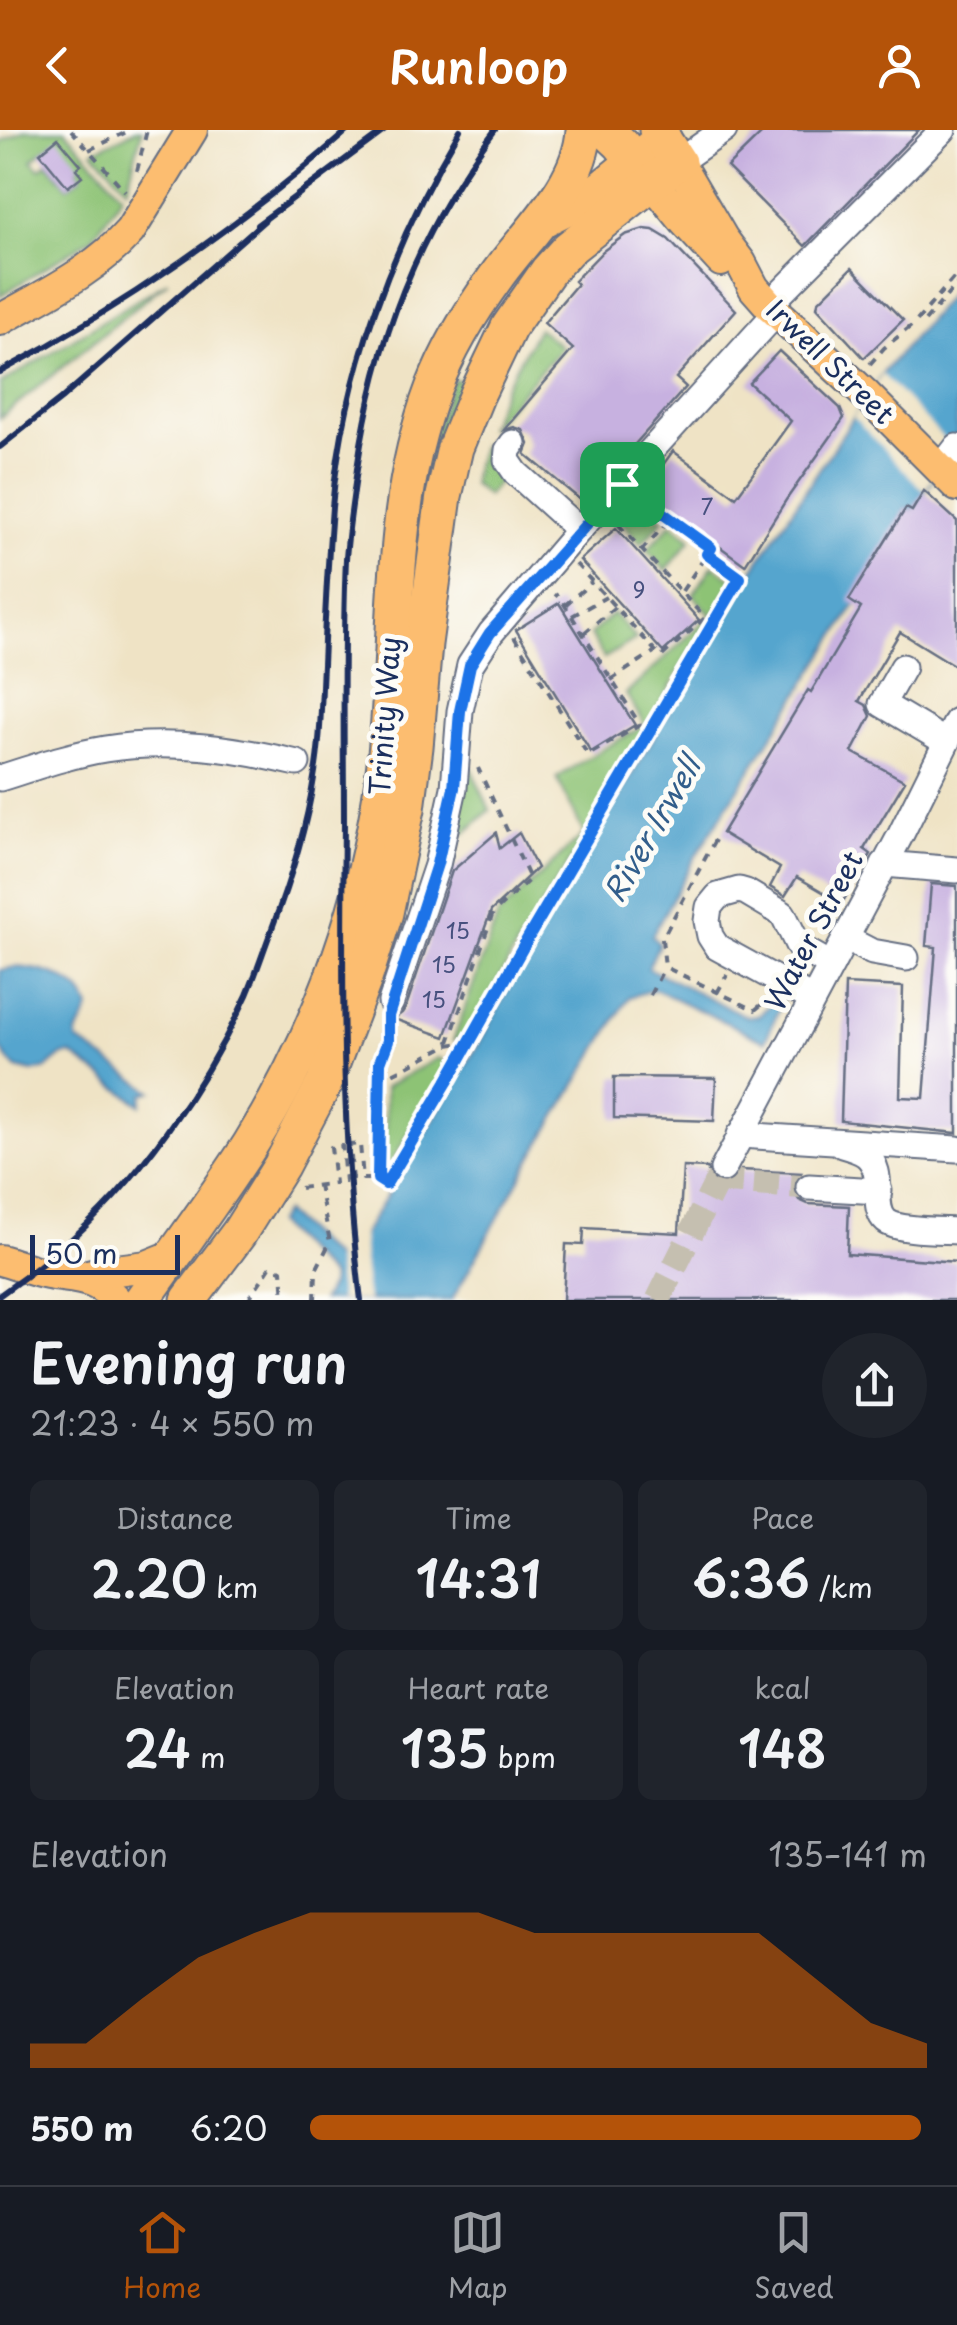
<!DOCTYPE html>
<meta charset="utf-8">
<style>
body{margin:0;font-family:"Playpen Sans",sans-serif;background:#20242c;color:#f1f3f6;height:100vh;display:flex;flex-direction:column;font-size:38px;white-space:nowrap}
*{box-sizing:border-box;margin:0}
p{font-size:32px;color:#9ea1a6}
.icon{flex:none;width:55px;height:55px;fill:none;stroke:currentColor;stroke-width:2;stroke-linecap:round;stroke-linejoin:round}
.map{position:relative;height:1170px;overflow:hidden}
.sheet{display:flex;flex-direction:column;background:#171b24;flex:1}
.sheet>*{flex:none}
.scale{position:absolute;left:30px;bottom:25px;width:150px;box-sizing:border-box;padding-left:10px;border:5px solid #1b2f5e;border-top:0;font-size:28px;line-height:35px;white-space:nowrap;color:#1b2f5e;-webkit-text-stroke:8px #fdfcf7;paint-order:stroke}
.pin{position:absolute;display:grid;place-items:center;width:85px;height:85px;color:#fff;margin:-42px;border-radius:20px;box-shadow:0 5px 15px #0006}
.round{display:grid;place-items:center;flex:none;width:105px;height:105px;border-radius:52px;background:#20242c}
.head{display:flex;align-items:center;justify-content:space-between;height:170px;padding:0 30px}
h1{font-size:55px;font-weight:600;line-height:75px}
.figures{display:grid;grid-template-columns:repeat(3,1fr);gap:15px;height:170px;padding:10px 30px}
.figures div{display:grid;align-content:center;border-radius:15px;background:#20242c;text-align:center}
.figures b{font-size:50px;font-weight:600}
.figures small{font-size:28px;font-weight:400}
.figures p{font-size:28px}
.chart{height:280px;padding:20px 30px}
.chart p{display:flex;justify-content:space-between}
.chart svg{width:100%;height:180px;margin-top:10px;fill:#b45309;opacity:.7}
ul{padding:0 30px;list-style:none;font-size:32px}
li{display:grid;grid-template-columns:160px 120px 1fr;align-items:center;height:75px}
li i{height:25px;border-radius:12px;background:#b45309}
header{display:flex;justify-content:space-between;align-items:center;height:130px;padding:0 30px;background:#b45309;color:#fff;font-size:45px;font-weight:600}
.dock{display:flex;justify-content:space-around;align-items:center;height:140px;border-top:2px solid #363941;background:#171b24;font-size:28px;color:#9ea1a6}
.dock a{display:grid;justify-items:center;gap:5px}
.dock .active{color:#b45309}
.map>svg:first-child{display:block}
.green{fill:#8dc375;stroke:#54796a;stroke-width:2.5;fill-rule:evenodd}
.water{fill:#54a5ce;stroke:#386a96;stroke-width:2.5}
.pier{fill:#efe3c5}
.building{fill:#c7b1e0}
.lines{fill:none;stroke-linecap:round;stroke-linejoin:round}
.minor-tunnel{stroke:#c5bfb0;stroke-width:25;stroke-dasharray:25 12;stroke-linecap:butt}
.minor-casing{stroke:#656e82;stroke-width:29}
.major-casing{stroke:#656e82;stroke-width:34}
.highway-casing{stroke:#656e82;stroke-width:39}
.path{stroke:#656e82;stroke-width:4;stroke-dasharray:8 8;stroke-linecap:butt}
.minor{stroke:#fff;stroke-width:25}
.major{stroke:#fcbd6f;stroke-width:30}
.highway{stroke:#fcbd6f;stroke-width:35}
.rail{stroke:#1b2f5e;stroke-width:6}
.route-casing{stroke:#fff;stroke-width:20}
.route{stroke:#1a73e8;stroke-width:12}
.labels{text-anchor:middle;stroke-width:10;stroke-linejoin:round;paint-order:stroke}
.number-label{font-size:22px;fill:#46507e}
.street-label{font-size:28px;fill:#1b2f5e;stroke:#fdfcf7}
.water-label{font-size:30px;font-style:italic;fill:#325e8b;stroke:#fdfcf7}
</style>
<header><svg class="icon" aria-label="back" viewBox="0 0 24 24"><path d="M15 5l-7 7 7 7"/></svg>Runloop<svg class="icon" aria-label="person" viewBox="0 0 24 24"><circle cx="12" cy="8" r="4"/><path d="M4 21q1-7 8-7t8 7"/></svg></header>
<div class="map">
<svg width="957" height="1170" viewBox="0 0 957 1170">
<rect width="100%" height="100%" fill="#fdfcf7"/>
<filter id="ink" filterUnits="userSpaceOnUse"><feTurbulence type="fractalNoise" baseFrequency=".01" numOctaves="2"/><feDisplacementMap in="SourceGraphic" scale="20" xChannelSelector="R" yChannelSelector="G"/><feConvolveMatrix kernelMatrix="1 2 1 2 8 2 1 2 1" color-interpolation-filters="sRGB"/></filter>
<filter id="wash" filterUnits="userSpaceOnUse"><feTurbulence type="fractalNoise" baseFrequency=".0048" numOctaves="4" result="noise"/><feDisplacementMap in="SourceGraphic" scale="40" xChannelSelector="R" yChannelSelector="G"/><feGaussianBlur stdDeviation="2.25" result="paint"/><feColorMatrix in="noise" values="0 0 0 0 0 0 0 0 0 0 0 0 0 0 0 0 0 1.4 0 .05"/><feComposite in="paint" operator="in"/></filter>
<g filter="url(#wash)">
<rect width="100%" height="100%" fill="#efe3c5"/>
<g class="green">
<path d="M25,0H65L122,64L120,69L92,108L0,166V12ZM54,12L80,35L76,39L82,46L68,57L47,33L40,39L32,30Z"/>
<polygon points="136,0 142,0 127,58 93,21"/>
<polygon points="168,151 1,287 0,288 0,254"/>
<polygon points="538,198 562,217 488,299 505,256"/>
<polygon points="453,250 457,250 465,255 422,386 419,384 424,330"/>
<path d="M482,315C494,325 492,334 503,346L487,366L472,354L475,336Z"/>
<polygon points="637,370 663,390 641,414 620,389"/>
<polygon points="672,393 691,409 666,441 647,420"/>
<polygon points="713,435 735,451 699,507 586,706 519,813 467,908 453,911 498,785 584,704 557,648 584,630 645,595 626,564 711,485 693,465"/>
<polygon points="613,483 636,509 604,528 590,505"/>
<polygon points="467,630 490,680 464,704 453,699"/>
<polygon points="438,928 452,935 385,1043 385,957"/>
</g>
<g class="water">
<polygon points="957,156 957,315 912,381 906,378 856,474 697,724 652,806 659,814 648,838 748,887 758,886 775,870 783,871 765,911 655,859 629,867 536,1020 452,1170 322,1170 330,1155 331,1147 276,1093 284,1082 335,1129 339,1131 349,1128 479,913 534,810 743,455 882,244"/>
<path d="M16,837C46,839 78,848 90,878L77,904V910L152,961L143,964L141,975L71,924L63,925L47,938L33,942L17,938L10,932L0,918V840Z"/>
</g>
<g class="pier">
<polygon points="882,244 954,319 924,361 853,287"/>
<polygon points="362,1096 364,1140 368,1170 340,1170 334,1121 340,1126 345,1124"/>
</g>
<g id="blocks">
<g class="building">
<polygon points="765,0 919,0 805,116 727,37"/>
<polygon points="58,8 81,35 76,39 82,46 68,57 40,23"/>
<polygon points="644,99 653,100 668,109 736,180 676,248 686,257 583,372 525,324 529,314 523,300 514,297 504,300 573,219 544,193 577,154 574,151 603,121 625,105"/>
<polygon points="852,138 903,190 864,228 817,177 818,172"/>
<polygon points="779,221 840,278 844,288 786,370 745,435 644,361 673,321 736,367 791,291 749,253"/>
<polygon points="924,361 957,391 957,537 900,502 859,571 866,575 871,586 852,622 905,651 864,719 871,724 842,773 797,747 785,766 770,757 780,738 722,703 808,560 811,562 861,478 849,470 906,378 912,381"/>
<polygon points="616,398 699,490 663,522 580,430"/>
<polygon points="559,473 635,595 591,622 516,500"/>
<polygon points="496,703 500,718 519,703 537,738 491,781 445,907 394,889 402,883 406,877 452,741"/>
<polygon points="931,754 957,756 957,1003 841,991 845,854 903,857 900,967 924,968 936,817 926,816"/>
<polygon points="614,947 716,948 714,991 614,988"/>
<polygon points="683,1037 707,1038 710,1048 723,1055 732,1052 741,1040 801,1043 793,1055 794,1063 799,1070 808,1074 849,1076 847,1124 957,1132 957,1170 563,1170 566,1114 583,1115 584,1098 679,1103"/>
</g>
</g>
</g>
<g filter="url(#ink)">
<use href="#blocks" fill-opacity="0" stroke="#656e82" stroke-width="2.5"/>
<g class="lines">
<g class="minor-tunnel">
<polyline points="717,1051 809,1057"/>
<polyline points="658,1170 723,1039"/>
</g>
<defs>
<g id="minor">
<polyline points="678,32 724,0"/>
<polyline points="769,175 943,0"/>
<polyline points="513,313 508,320 507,330 516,343 579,400"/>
<polyline points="940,339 957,317"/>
<polyline points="903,537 882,574 946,612"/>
<path d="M0,648C35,637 69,625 105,619C169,609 234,618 297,633"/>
<polyline points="884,734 957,740"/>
<polyline points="845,808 872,822 906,828"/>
<polyline points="812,869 717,817 710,806 707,791 709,777 718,766 739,760 746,762 783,784 799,817 831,835"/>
<polyline points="391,872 437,735 454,658 460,581 470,535 491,503 579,400 776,183"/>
<polyline points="740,1005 957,1019"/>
<path d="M842,1015C849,1017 859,1020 865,1024C888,1042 869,1076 886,1091C898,1101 940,1100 957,1101"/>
<polyline points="723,1039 901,704 957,591"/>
<polyline points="809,1057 879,1061"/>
</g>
<g id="major">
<polyline points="678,32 723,109 741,133 754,158 769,175 866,265 957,356"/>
<polyline points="652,52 684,91 721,131"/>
<path d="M0,190C45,164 95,141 130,101L192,0"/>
<path d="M0,1130C16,1134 32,1141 48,1144C76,1149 95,1146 116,1170"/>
<polyline points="80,1147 100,1142 147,1136 174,1125"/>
</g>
<g id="highway">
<polyline points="606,0 621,14 648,48"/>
<polyline points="543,89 597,62 663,8"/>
<path d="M142,1170C178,1119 216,1068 250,1015C315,911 360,792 380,670C402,533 383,391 433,259C448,220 472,180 496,147C527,103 581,56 584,0"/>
<polyline points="189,1170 239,1103 281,1036 324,954 365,846 385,783 407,679 415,617 424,514 444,366 455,318 477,264 509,197 548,141 568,119 678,32 657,0"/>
</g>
</defs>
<use href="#minor" class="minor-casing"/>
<use href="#major" class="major-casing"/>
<use href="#highway" class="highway-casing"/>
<g class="path">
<polyline points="71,0 125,61"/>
<polyline points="89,20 131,0"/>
<polyline points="137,41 147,0"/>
<polyline points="925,191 957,154"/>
<polyline points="870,234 884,218 915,193 957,144"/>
<polyline points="641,421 670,390"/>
<polyline points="576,434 661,527 705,488 616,392"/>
<polyline points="682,461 707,424"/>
<polyline points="565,475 592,452"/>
<polyline points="572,486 606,467"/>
<polyline points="584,503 615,477"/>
<polyline points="514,507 588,625 640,595 561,469 555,464"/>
<polyline points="611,550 654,522"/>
<polyline points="715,710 662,809 665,837 755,880 767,870"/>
<polyline points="717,863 727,845"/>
<polyline points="650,865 664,838"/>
<polyline points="448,915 468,912"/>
<polyline points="379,951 448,915 493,783 530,749 478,638"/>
<polyline points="378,1049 380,932 388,911 388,891"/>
<polyline points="300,1058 335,1053 331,1017 342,1016 345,1052 353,1051 350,1015 360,1014 363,1049 378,1049 385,1054 447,952 528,808 740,449 707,424 711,418 637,366"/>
<polyline points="248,1170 270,1137 282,1140 284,1170"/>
<polyline points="315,1170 316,1140 330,1112 319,1055"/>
</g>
<use href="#minor" class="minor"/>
<use href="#major" class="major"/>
<use href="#highway" class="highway"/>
<g class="rail">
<polyline points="257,95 385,0"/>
<path d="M0,242C122,177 245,92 348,0"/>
<polyline points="0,317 61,269 265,90"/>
<path d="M0,1165C20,1151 41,1135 60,1119C137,1055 205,955 247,865C256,844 263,822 271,801C290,751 306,701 314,648C321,611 321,573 323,535C325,482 328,429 332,377C344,243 392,114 460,0"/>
<path d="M361,1170C341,1012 342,853 344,694C344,606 342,517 346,429C348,399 353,369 357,339C376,210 416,104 495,0"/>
</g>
</g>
</g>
<g class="lines" filter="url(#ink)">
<defs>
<polygon id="route" points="622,354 711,418 707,424 740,448 528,808 447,952 386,1054 378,1049 380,932 388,911 388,886 437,734 454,658 460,581 470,535 490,503"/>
</defs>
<use href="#route" class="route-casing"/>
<use href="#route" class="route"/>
</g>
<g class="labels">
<g class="number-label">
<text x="707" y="385">7</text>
<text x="639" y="468">9</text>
<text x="458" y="809">15</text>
<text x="444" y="843">15</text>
<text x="434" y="878">15</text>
</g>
<g class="street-label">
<text transform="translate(830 232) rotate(44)" y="10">Irwell Street</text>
<text transform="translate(385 586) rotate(-86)" y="10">Trinity Way</text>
<text transform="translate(814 801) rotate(-62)" y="10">Water Street</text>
</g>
<g class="water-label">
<text transform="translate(653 700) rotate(-60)" y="10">River Irwell</text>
</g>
</g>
</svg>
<div class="scale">50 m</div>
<div class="pin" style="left:622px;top:354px;background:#1e9e55"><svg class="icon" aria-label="arrive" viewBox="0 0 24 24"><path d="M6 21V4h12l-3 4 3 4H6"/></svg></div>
</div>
<section class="sheet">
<div class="head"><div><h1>Evening run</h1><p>21:23 · 4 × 550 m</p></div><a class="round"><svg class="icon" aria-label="share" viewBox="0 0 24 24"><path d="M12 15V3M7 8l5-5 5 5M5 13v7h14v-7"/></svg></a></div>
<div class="figures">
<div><p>Distance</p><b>2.20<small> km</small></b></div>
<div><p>Time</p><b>14:31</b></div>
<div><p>Pace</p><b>6:36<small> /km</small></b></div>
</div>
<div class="figures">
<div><p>Elevation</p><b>24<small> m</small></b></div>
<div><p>Heart rate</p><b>135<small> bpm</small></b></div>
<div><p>kcal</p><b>148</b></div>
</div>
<div class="chart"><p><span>Elevation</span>135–141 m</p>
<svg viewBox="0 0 160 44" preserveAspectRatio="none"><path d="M0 44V38L10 38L20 27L30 17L40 11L50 6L60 6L70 6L80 6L90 11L100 11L110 11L120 11L130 11L140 22L150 33L160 38V44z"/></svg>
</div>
<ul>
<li><b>550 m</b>6:20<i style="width:99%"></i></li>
</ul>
</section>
<nav class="dock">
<a class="active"><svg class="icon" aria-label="home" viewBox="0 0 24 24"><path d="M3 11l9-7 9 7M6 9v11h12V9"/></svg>Home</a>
<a><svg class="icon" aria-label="map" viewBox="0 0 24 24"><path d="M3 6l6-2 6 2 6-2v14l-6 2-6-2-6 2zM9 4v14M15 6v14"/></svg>Map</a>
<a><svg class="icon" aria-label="saved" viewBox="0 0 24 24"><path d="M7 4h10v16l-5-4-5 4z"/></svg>Saved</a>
</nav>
